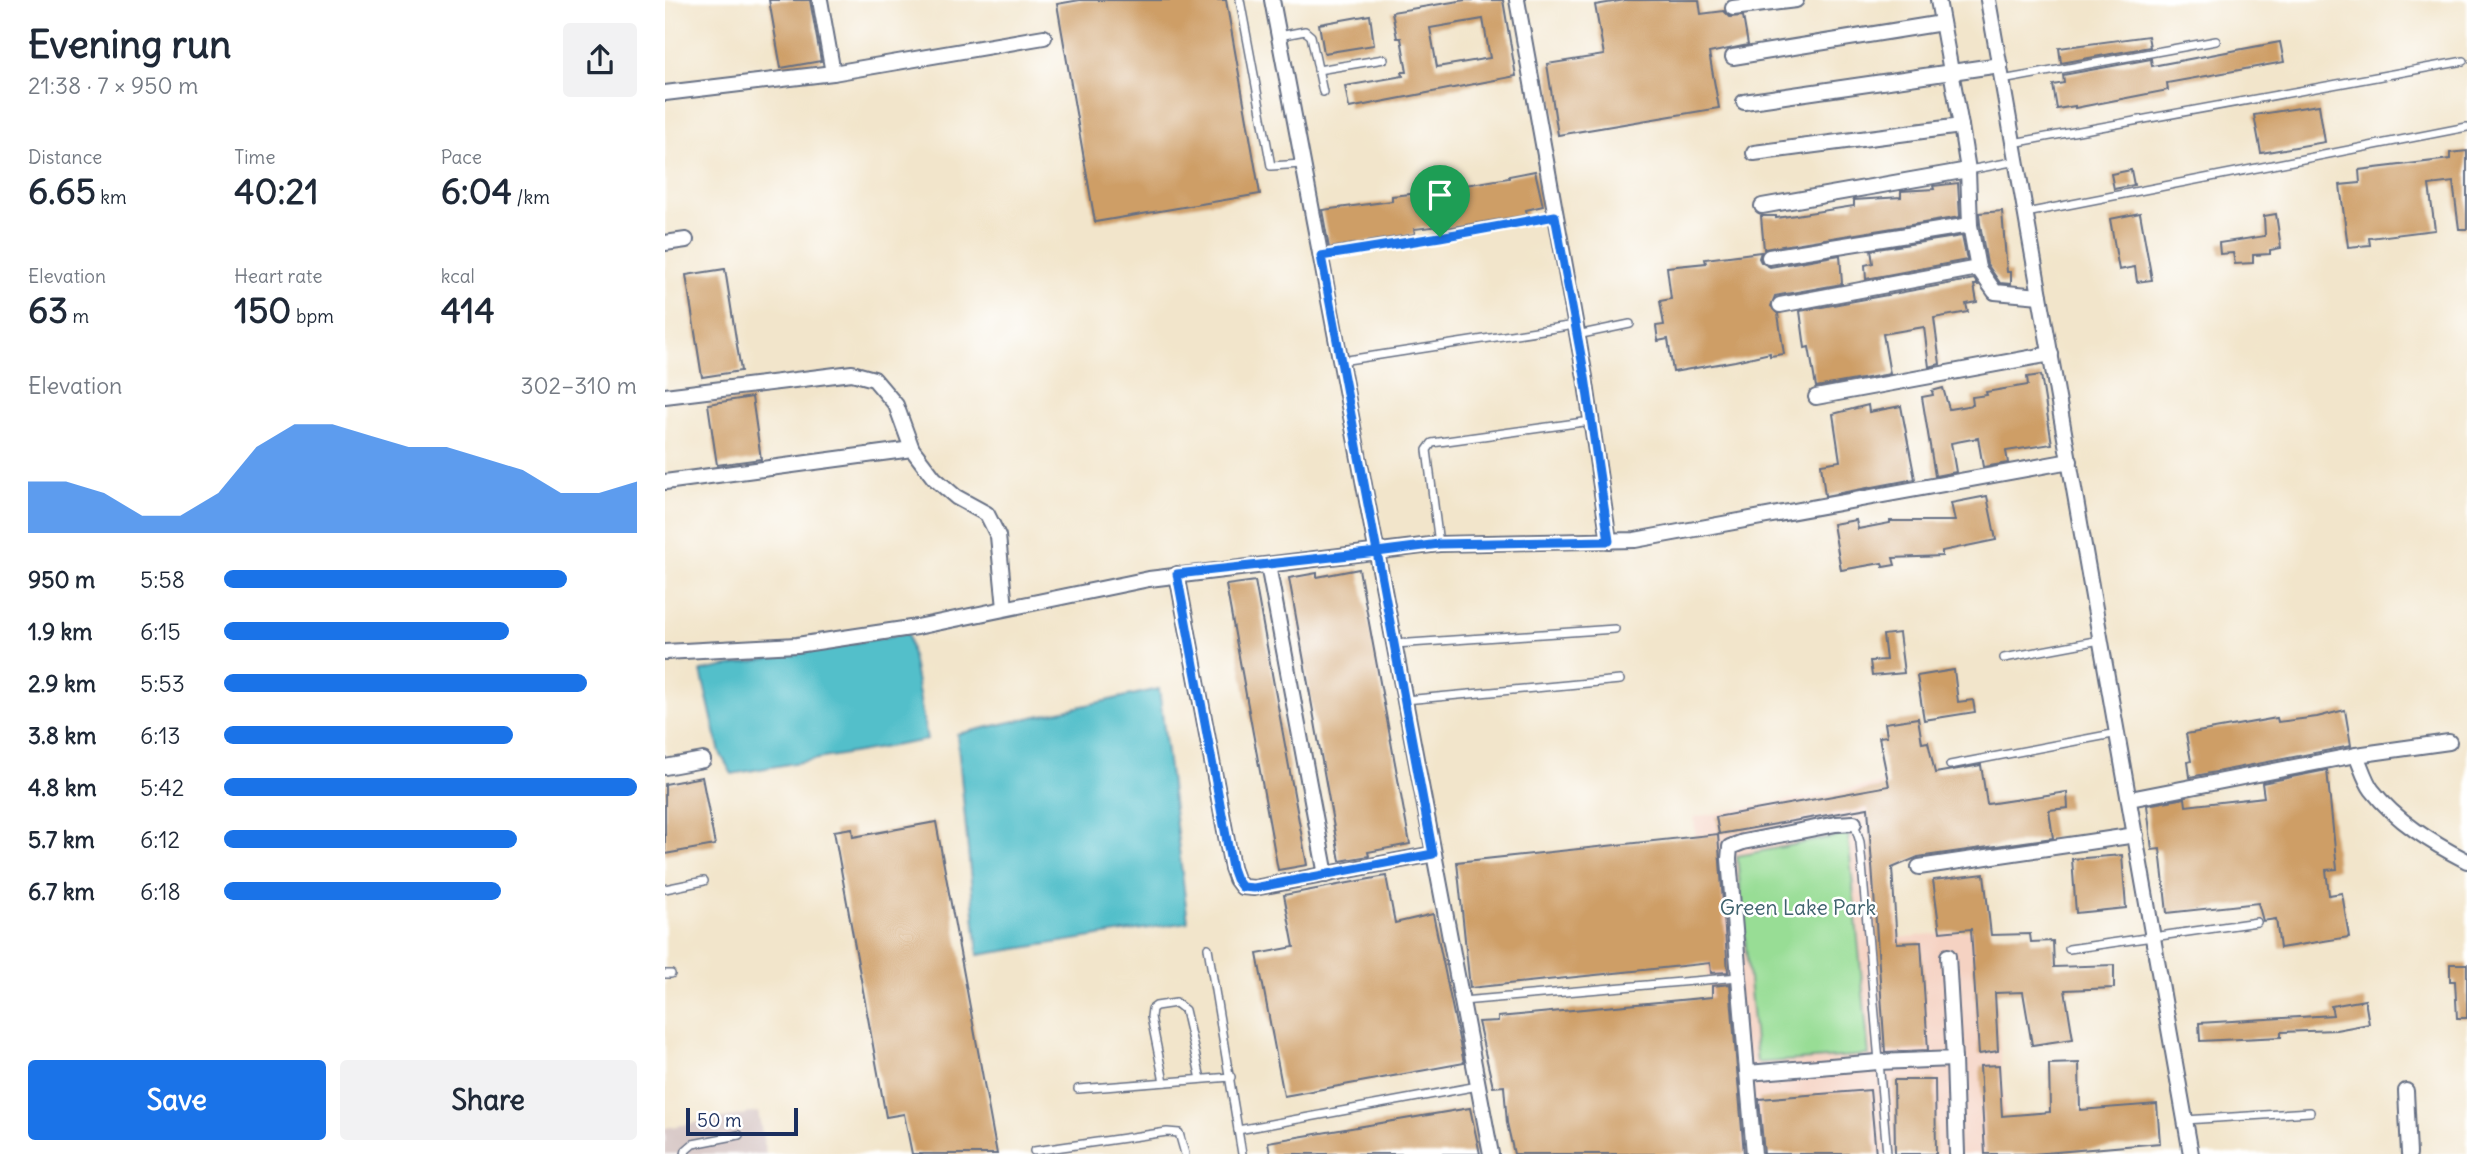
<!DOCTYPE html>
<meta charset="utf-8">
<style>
body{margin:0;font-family:Delius,sans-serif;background:#f2f2f3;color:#1f2937;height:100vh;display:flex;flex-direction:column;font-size:26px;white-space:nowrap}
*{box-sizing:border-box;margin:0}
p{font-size:23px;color:#747a83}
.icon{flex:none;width:38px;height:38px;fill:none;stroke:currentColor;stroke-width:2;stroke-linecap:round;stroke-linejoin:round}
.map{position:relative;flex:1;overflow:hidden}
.sheet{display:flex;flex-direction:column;background:#fff;width:665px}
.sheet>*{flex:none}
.scale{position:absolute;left:21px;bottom:18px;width:112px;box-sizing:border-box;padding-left:7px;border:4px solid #1b2f5e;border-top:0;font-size:19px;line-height:24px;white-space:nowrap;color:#1b2f5e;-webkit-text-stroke:5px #fff;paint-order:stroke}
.pin{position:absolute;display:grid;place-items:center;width:60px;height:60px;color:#fff;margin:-72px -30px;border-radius:50% 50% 50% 0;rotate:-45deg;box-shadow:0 0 7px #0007}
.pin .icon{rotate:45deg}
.round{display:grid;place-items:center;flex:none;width:74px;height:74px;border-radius:7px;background:#f2f2f3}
.head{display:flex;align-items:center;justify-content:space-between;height:119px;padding:0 28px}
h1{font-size:38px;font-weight:800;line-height:52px}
.figures{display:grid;grid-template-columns:repeat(3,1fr);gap:10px;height:119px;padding:7px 28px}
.figures div{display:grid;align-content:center}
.figures b{font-size:35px;font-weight:800}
.figures small{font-size:19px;font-weight:400}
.figures p{font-size:19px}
.chart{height:196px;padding:14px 28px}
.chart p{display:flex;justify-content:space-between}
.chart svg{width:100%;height:126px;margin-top:7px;fill:#1a73e8;opacity:.7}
.cta{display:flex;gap:14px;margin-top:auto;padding:14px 28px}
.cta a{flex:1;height:80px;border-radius:7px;background:#1a73e8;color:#fff;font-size:28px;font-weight:800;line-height:80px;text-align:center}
.cta a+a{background:#f2f2f3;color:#1f2937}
ul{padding:0 28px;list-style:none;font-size:23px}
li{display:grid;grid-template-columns:112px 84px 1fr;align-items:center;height:52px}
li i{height:18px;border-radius:9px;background:#1a73e8}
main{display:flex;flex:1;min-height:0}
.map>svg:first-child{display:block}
.built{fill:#f5d2c2}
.industrial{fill:#d1bfbd}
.green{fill:#98dd95;stroke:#5a867a;stroke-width:2}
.water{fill:#52bfca;stroke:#367794;stroke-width:2}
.building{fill:#ce9e66;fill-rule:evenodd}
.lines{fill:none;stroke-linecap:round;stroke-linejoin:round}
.service-casing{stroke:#666f84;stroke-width:10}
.minor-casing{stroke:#666f84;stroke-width:18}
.service{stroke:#fff;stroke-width:7}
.minor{stroke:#fff;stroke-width:14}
.route-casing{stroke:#fff;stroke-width:14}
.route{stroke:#1a73e8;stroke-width:9}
.labels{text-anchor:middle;stroke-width:5;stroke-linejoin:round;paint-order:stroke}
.park-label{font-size:21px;fill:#40636e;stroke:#fff}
</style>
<main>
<section class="sheet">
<div class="head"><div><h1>Evening run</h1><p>21:38 · 7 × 950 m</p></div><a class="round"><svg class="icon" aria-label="share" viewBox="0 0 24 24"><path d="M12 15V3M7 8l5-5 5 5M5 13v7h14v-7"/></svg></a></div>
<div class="figures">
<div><p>Distance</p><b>6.65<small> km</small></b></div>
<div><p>Time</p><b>40:21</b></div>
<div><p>Pace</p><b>6:04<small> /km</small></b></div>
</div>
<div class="figures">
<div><p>Elevation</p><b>63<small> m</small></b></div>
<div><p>Heart rate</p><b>150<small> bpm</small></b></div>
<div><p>kcal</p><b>414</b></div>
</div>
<div class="chart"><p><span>Elevation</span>302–310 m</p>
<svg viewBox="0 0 160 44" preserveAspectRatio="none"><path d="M0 44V26L10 26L20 30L30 38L40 38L50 30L60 14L70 6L80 6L90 10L100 14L110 14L120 18L130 22L140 30L150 30L160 26V44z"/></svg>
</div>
<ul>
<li><b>950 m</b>5:58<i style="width:83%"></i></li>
<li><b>1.9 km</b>6:15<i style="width:69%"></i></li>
<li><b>2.9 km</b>5:53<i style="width:88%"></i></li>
<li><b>3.8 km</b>6:13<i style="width:70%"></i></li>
<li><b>4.8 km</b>5:42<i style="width:100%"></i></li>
<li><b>5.7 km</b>6:12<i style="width:71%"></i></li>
<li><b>6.7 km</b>6:18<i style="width:67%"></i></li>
</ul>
<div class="cta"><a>Save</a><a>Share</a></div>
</section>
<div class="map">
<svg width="1802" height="1154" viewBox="0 0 1802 1154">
<rect width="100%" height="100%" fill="#fff"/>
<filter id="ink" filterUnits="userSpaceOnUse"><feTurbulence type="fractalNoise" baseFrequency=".0143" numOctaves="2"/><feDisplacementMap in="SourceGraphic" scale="14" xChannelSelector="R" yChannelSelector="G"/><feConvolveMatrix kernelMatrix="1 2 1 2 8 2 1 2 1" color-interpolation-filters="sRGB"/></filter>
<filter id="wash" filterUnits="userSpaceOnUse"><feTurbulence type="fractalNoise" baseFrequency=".00686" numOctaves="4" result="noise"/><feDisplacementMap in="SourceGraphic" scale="28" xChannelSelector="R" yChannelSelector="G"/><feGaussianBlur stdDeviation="1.57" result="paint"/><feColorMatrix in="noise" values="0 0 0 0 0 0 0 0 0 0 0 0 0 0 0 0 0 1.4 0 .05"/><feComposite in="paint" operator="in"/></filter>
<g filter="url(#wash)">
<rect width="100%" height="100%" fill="#f2e5cb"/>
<polygon class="built" points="1218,783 1234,938 1326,928 1343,1154 1058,1154 1029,817"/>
<polygon class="industrial" points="93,1112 101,1154 0,1154 0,1128"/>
<polygon class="green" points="1183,834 1204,1055 1092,1063 1072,856"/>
<g class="water">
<polygon points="243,633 262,740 67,774 55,753 36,671"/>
<polygon points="494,689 523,922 313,955 292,734"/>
</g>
<g id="blocks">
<g class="building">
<polygon points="104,0 145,0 156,61 116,68"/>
<polygon points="415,0 561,0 595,194 430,222 392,4"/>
<path d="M800,0H838L851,76L684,108L680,86L738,76L737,72H742L736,38H732L727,12ZM818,19L825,58L772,67L765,28Z"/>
<polygon points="960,0 1034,0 1036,14 1059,11 1065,17 1078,16 1083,45 1044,53 1054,108 893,135 882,64 939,55 930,5"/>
<polygon points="705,15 709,45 659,53 654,24"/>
<polygon points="1483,36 1485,47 1396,63 1394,48"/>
<polygon points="1615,42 1619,62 1502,83 1503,90 1410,108 1410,106 1392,109 1388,85 1399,83 1398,75 1486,59 1487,66"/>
<polygon points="1654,105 1660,142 1596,153 1589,115"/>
<polygon points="1802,151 1802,229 1794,229 1788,182 1764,185 1770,230 1704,238 1705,245 1683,247 1675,185 1695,183 1694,170 1785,159 1785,153"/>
<polygon points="1466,170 1469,185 1449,189 1446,174"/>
<polygon points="870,171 878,206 861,210 862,215 776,229 775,226 749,229 750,234 664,248 657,210 727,201 727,196 795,189 794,186 844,178 844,176"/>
<polygon points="1293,183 1295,217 1099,249 1096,216 1111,216 1111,218 1189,206 1189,200 1236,197 1236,191 1269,189 1268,186"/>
<polygon points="1337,211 1342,272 1346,272 1346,284 1335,283 1322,264 1315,224 1314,213"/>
<polygon points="1475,213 1487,280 1472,282 1470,267 1454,270 1445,219"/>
<polygon points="1611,214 1616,248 1605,250 1605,254 1588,255 1588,263 1570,264 1568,253 1555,254 1554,243 1600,236 1599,216"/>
<polygon points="1297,236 1302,260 1201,279 1200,265 1208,263 1206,250"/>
<polygon points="1096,252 1094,258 1096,262 1105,267 1175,255 1177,284 1110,296 1106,306 1113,314 1119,354 1105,356 1105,353 1070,361 1008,372 1003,339 993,341 991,326 999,325 995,301 1006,299 1002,267 1041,263 1040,259"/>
<polygon points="60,269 76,371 37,377 21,275"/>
<polygon points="1309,279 1313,285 1309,285 1312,302 1301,304 1303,312 1269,318 1275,364 1264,367 1259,327 1218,334 1225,374 1151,387 1144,347 1140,348 1135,311"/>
<polygon points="1376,375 1387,444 1341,451 1343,463 1318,467 1313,438 1286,443 1291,472 1270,476 1257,397 1268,395 1267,391 1278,388 1284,409 1308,405 1307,397 1322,395 1321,392 1363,385 1362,377"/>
<polygon points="87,397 96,459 52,465 43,404"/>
<polygon points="1203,405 1204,412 1236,406 1250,479 1160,496 1156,464 1175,461 1168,414"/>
<polygon points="1322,496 1331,540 1277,551 1277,556 1228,558 1230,565 1218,567 1217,563 1176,570 1168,524 1191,520 1193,529 1225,523 1225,521 1290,521 1286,503"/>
<polygon points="694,569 745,844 703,852 704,856 675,861 624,578 652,573 652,577"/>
<polygon points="590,581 642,865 613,870 561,585"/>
<polygon points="1234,633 1239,673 1207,676 1205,661 1221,660 1218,635"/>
<polygon points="1289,670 1293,702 1308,700 1310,712 1259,720 1252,676"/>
<polygon points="1680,710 1686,746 1525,777 1523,762 1526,761 1521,734 1612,718 1613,722 1652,717"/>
<polygon points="1253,718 1257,743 1263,742 1270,773 1316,765 1322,804 1402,792 1403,808 1384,810 1388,838 1253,857 1227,868 1232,943 1256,942 1263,1050 1220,1052 1203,808 1054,834 1051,817 1224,786 1214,737 1222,736 1220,723"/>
<polygon points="1662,770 1672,869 1661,870 1664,895 1677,893 1684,937 1615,948 1611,919 1598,921 1593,903 1502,913 1495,849 1487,850 1482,805 1520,798 1521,806 1599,797 1597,783"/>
<polygon points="37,777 50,845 0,854 0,784"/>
<polygon points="271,822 332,1154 247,1154 239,1114 221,1117 169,831 187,828 188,837"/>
<polygon points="1053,834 1063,972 1046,973 1045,963 805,988 792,862"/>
<polygon points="1457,855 1461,908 1411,913 1407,859"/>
<polygon points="1319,874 1326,935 1365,934 1366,942 1388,941 1389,967 1449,965 1449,988 1400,990 1408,1039 1367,1045 1358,992 1330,993 1333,1051 1314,1054 1306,929 1275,932 1268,880"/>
<polygon points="721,876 730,923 768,914 799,1063 619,1096 592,954 629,947 619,895"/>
<polygon points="1785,964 1802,964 1802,1018 1792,1018 1790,981 1785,981"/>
<polygon points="1065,984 1079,1154 849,1154 842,1123 839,1086 828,1087 813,1022 833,1021 833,1017 1047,997 1047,986"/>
<polygon points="1700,1000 1704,1024 1671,1030 1616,1032 1616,1037 1535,1041 1534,1023 1668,1015 1666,1006"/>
<polygon points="1414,1063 1415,1110 1492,1104 1495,1143 1368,1154 1320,1154 1315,1066 1334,1065 1337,1116 1385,1112 1384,1064"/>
<polygon points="1229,1080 1270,1080 1271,1154 1230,1154"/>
<polygon points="1205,1090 1211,1154 1099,1154 1094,1099"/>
<polygon points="805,1108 815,1154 605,1154 603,1142"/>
</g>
</g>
</g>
<g filter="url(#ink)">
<use href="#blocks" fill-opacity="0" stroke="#666f84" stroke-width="2"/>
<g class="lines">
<defs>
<g id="service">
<polyline points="575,0 606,166 637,164"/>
<polyline points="614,36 640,31 646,36 658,92"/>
<polyline points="653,70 719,59"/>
<polyline points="1337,80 1551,41"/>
<polyline points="1348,143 1799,61"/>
<polyline points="1304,170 1352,161"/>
<polyline points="1361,213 1802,127"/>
<polyline points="656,256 890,216"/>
<polyline points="912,335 965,324"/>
<polyline points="676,361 910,325"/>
<polyline points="774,544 762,450 767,443 926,421"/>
<polyline points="730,644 950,629"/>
<polyline points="1339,658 1435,640"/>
<polyline points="740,700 955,680"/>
<polyline points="1285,765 1453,733"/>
<polyline points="1189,823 1195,842 1222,1154"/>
<polyline points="0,889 39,881"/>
<polyline points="543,948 577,1154"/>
<polyline points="1404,949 1592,922"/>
<polyline points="0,974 6,974"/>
<polyline points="797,1001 1074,977"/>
<polyline points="499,1082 486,1017 487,1009 491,1006 511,1003 520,1010 536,1079"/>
<polyline points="413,1089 566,1077"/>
<polyline points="1520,1120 1645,1112"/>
<polyline points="573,1130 813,1086"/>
<polyline points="369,1151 502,1132 514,1133 520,1154"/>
<polyline points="20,1154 21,1150 28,1144 74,1135"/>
</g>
<g id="minor">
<polyline points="155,0 168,73"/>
<polyline points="607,0 826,1154"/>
<polyline points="852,0 920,377 944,541"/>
<polyline points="1273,0 1296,126 1303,170 1305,225 1313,268 1330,292 1375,296"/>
<polyline points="1323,0 1526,1154"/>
<polyline points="1068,8 1131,0"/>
<polyline points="1068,57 1277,23"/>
<polyline points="0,93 168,73 379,37"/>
<polyline points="1079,102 1335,65"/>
<polyline points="1089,153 1296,126"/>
<polyline points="1097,206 1303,170"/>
<polyline points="0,243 21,240"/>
<polyline points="1104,257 1305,225"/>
<polyline points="1115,305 1313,268"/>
<polyline points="0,396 187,373 209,379 231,405 247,449 269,478 291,497 322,514 333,536 340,608"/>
<polyline points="1151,397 1386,354"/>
<polyline points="0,482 247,449"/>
<polyline points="603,565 661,875"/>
<polyline points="512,574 567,868 571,879 577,887 589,888 768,854"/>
<polyline points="0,652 132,645 252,627 484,579 774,544 970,540 1405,461"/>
<path d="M1691,755C1696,766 1700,781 1707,790C1731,821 1767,843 1802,861"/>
<polyline points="0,767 38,760"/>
<polyline points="1465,799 1691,755 1784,742"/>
<polyline points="1254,867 1471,835"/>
<polyline points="1289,1059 1292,1154"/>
<polyline points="1083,1073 1213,1062 1289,1059 1283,956"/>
<polyline points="1741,1091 1744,1154"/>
<polyline points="1089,1154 1064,859 1065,847 1078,842 1171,824 1189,823"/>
</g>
</defs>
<use href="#service" class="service-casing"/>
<use href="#minor" class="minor-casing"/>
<use href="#service" class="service"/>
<use href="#minor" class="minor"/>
</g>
</g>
<g class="lines" filter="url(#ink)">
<defs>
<polyline id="route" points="775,237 656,256 712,552 512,574 567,868 571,879 577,887 589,888 768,854 712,552 774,544 944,541 920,377 890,216 775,237"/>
</defs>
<use href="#route" class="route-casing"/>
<use href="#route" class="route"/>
</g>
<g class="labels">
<g class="park-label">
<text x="1133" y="915">Green Lake Park</text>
</g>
</g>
</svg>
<div class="scale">50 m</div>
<div class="pin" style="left:775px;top:237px;background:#1e9e55"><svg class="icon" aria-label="arrive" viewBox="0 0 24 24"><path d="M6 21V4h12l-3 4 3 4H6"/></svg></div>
</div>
</main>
